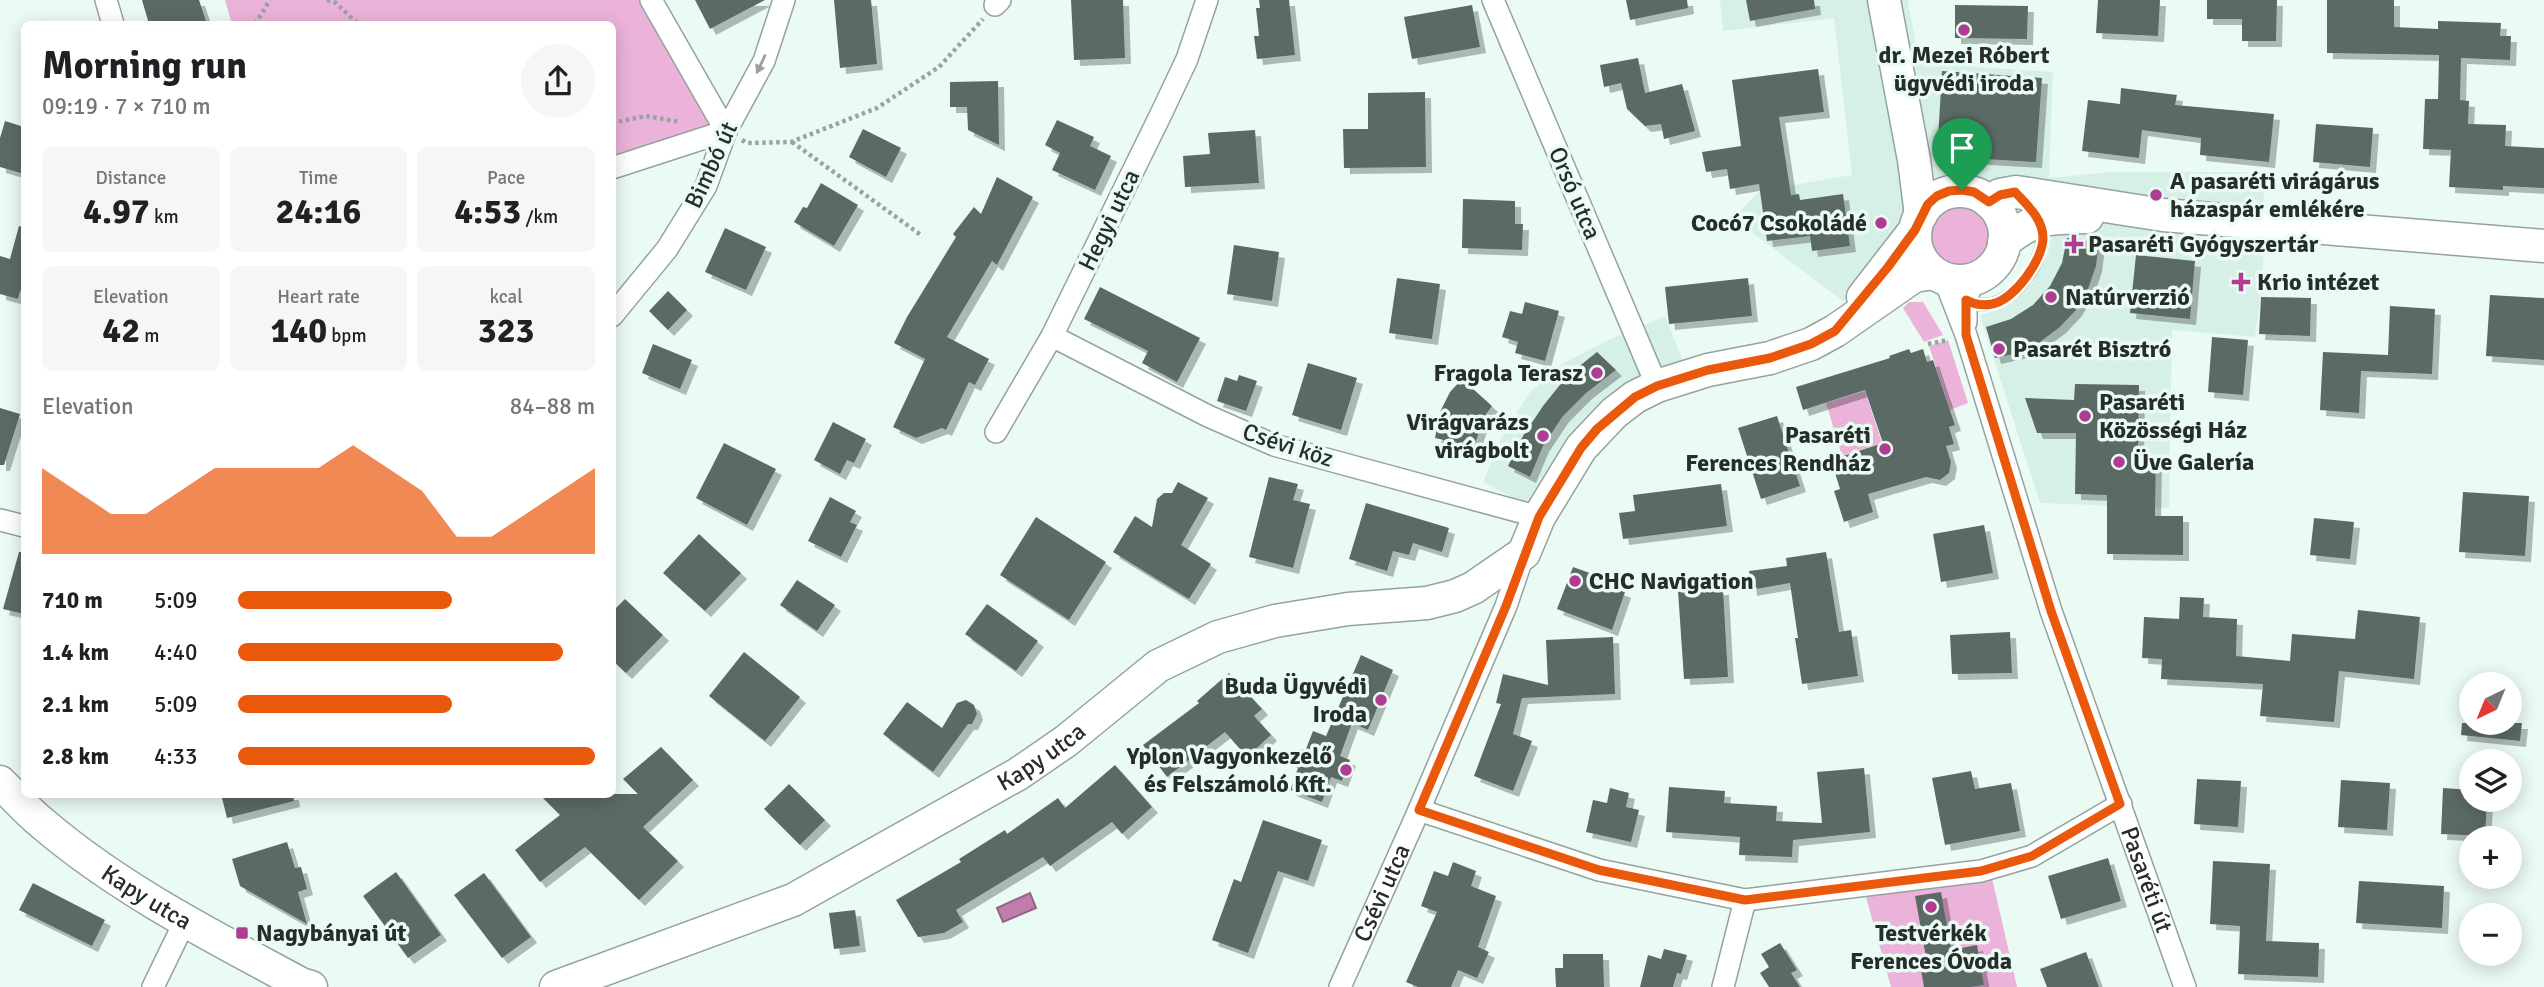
<!DOCTYPE html>
<meta charset="utf-8">
<style>
body{margin:0;font-family:Signika,sans-serif;background:#f6f6f6;color:#202124;height:100vh;display:flex;flex-direction:column;font-size:26px;white-space:nowrap}
*{box-sizing:border-box;margin:0}
p{font-size:23px;color:#757577}
.icon{flex:none;width:38px;height:38px;fill:none;stroke:currentColor;stroke-width:2;stroke-linecap:round;stroke-linejoin:round}
.map{position:relative;flex:1;overflow:hidden}
.drawer{position:absolute;left:21px;top:21px;width:595px;height:777px;display:flex;flex-direction:column;background:#fff;border-radius:10px;box-shadow:0 4px 18px #0003}
.drawer>*{flex:none}
.needle{width:46px;rotate:223deg}
.fabs{position:absolute;left:2459px;top:672px;display:grid;gap:14px}
.fabs a{display:grid;place-items:center;width:63px;height:63px;border-radius:50%;background:#fff;box-shadow:0 4px 18px #0003;font-size:35px}
.pin{position:absolute;display:grid;place-items:center;width:60px;height:60px;color:#fff;margin:-72px -30px;border-radius:50% 50% 50% 0;rotate:-45deg;box-shadow:0 0 7px #0007}
.pin .icon{rotate:45deg}
.round{display:grid;place-items:center;flex:none;width:74px;height:74px;border-radius:37px;background:#f6f6f6}
.head{display:flex;align-items:center;justify-content:space-between;height:119px;padding:0 21px}
h1{font-size:38px;font-weight:800;line-height:52px}
.metrics{display:grid;grid-template-columns:repeat(3,1fr);gap:10px;height:119px;padding:7px 21px}
.metrics div{display:grid;align-content:center;border-radius:10px;background:#f6f6f6;text-align:center}
.metrics b{font-size:35px;font-weight:800}
.metrics small{font-size:19px;font-weight:400}
.metrics p{font-size:19px}
.chart{height:196px;padding:14px 21px}
.chart p{display:flex;justify-content:space-between}
.chart svg{width:100%;height:126px;margin-top:7px;fill:#ea580c;opacity:.7}
ul{padding:0 21px;list-style:none;font-size:23px}
li{display:grid;grid-template-columns:112px 84px 1fr;align-items:center;height:52px}
li i{height:18px;border-radius:9px;background:#ea580c}
.map>svg:first-child{display:block}
.built{fill:#d7f0e7}
.green{fill:#ebb3d9}
.water{fill:#c17cad;stroke:#936486;stroke-width:2}
.building{fill:#5c6a65;filter:url(#shadow)}
.lines{fill:none;stroke-linecap:round;stroke-linejoin:round}
.lane-casing{stroke:#94a39e;stroke-width:14}
.street-casing{stroke:#94a39e;stroke-width:24}
.secondary-casing{stroke:#94a39e;stroke-width:35}
.path{stroke:#98a49f;stroke-width:4.5;stroke-dasharray:3.5 3.5;stroke-linecap:butt}
.lane{stroke:#fff;stroke-width:10}
.street{stroke:#fff;stroke-width:21}
.secondary{stroke:#fff;stroke-width:32}
.oneway{fill:#9ea0a0}
.route-casing{stroke:#fff;stroke-width:14}
.route{stroke:#ea580c;stroke-width:9}
.poi-dot{fill:#af3b93;stroke:#eafbf4;stroke-width:2.5}
.labels{text-anchor:middle;stroke-width:7;stroke-linejoin:round;paint-order:stroke}
.poi-label{font-size:24px;font-weight:bold;fill:#272d2b;stroke:#eafbf4;text-anchor:start}
.street-label{font-size:24px;fill:#272d2b;stroke:#eafbf4}
</style>
<div class="map">
<svg width="2544" height="987" viewBox="0 0 2544 987">
<defs>
<filter id="shadow"><feDropShadow dx="6" dy="6" stdDeviation="0" flood-color="#0004"/></filter>
</defs>
<rect width="100%" height="100%" fill="#eafbf4"/>
<g class="built">
<polygon points="1720,0 1908,0 1919,63 2053,72 2049,178 2112,172 2264,172 2263,277 2255,337 2172,330 2169,508 2040,503 1980,316 2009,305 2033,283 2049,251 2060,197 1964,183 1906,179 1908,212 1892,253 1873,275 1843,301 1733,218 1760,191 1852,175 1834,18 1723,31"/>
<polygon points="1665,316 1694,388 1650,406 1617,432 1582,474 1557,521 1483,482 1502,436 1530,392 1564,363 1608,340"/>
</g>
<g class="green">
<polygon points="225,0 651,0 726,131 613,168 612,24 232,24"/>
<circle cx="1959" cy="236" r="32"/>
<polygon points="2334,237 2544,254 2544,263 2334,246"/>
<polygon points="1909,302 1923,302 1943,335 1924,342 1903,308"/>
<polygon points="1948,340 1968,403 1950,410 1929,346"/>
<polygon points="1865,391 1882,443 1842,456 1826,403"/>
<polygon points="1992,878 2017,987 1891,987 1866,897"/>
</g>
<polygon class="water" points="1030,893 1036,908 1003,922 997,908"/>
<g class="building">
<polygon points="142,0 199,0 207,24 149,24"/>
<polygon points="695,0 765,0 710,29"/>
<polygon points="834,0 871,0 877,64 840,68"/>
<polygon points="1071,0 1123,0 1125,58 1074,60"/>
<polygon points="1259,0 1289,0 1295,55 1257,59 1254,36 1259,36 1256,8 1260,8"/>
<polygon points="1626,0 1687,0 1688,8 1630,20"/>
<polygon points="1746,0 1814,0 1815,9 1750,21"/>
<polygon points="2098,0 2160,0 2158,36 2096,33"/>
<polygon points="2207,0 2277,0 2276,41 2242,41 2242,19 2207,19"/>
<polygon points="2327,0 2394,0 2394,27 2438,29 2438,21 2501,23 2500,36 2511,36 2510,60 2461,58 2460,100 2469,101 2468,124 2506,125 2505,146 2544,148 2544,188 2503,186 2503,190 2449,187 2451,150 2423,149 2425,99 2438,99 2439,55 2327,53"/>
<polygon points="1472,5 1480,47 1412,59 1404,17"/>
<polygon points="1955,5 2028,6 2027,39 1955,38"/>
<polygon points="1638,58 1645,93 1682,84 1695,131 1664,139 1661,124 1645,126 1627,109 1621,83 1604,87 1600,65"/>
<polygon points="1818,69 1824,112 1779,117 1791,195 1799,194 1800,200 1843,194 1850,246 1812,251 1810,236 1767,241 1759,184 1730,189 1727,169 1706,172 1702,152 1741,146 1732,80"/>
<polygon points="1942,71 2042,78 2036,162 1937,156"/>
<polygon points="998,81 999,145 968,130 967,107 950,107 950,82"/>
<polygon points="2121,88 2177,95 2175,105 2274,114 2269,162 2200,155 2201,138 2142,130 2139,158 2082,151 2088,100 2120,104"/>
<polygon points="1425,92 1426,167 1344,168 1343,129 1368,129 1368,93"/>
<polygon points="1057,120 1094,137 1090,146 1111,156 1095,190 1052,170 1060,153 1045,145"/>
<polygon points="5,121 24,127 24,174 0,167 0,138"/>
<polygon points="2316,124 2373,128 2370,167 2313,162"/>
<polygon points="863,129 901,148 886,177 849,157"/>
<polygon points="1255,130 1259,183 1185,187 1183,156 1210,154 1208,133"/>
<polygon points="997,177 1033,197 997,265 992,261 947,337 989,359 975,385 969,382 946,430 942,428 916,438 893,427 925,359 894,343 907,317 956,237 953,234 974,207 981,214"/>
<polygon points="821,183 858,205 834,246 794,222 803,207 807,208"/>
<polygon points="1463,199 1515,201 1515,224 1523,224 1522,250 1462,248"/>
<polygon points="19,226 24,227 24,292 20,291 18,299 0,294 0,256 10,259"/>
<polygon points="725,228 766,247 746,290 705,272"/>
<polygon points="2067,238 2099,242 2096,266 2088,289 2076,310 2060,327 2040,342 2018,353 1995,358 1986,327 2011,319 2033,305 2050,286 2062,263"/>
<polygon points="1234,245 1279,252 1272,301 1227,294"/>
<polygon points="2136,255 2195,261 2190,319 2130,313"/>
<polygon points="1397,278 1440,284 1432,339 1389,333"/>
<polygon points="1748,278 1752,316 1669,324 1665,287"/>
<polygon points="1100,287 1200,338 1177,382 1142,363 1148,351 1084,319"/>
<polygon points="668,291 687,310 668,330 649,311"/>
<polygon points="2490,295 2544,298 2544,360 2486,356"/>
<polygon points="2261,297 2311,298 2310,336 2259,334"/>
<polygon points="1525,302 1559,311 1545,361 1515,353 1518,342 1502,337 1510,311 1522,314"/>
<polygon points="2390,306 2435,309 2432,374 2361,371 2359,413 2320,410 2323,352 2388,355"/>
<polygon points="2212,337 2248,340 2243,395 2208,392"/>
<polygon points="653,344 692,360 680,389 642,373"/>
<polygon points="1909,349 1911,353 1923,349 1927,362 1933,360 1955,425 1949,427 1954,444 1946,446 1951,462 1949,473 1940,480 1926,477 1868,494 1873,512 1844,522 1834,491 1840,489 1831,460 1883,443 1865,390 1803,410 1796,387 1890,358 1889,356"/>
<polygon points="1597,352 1616,370 1586,393 1563,416 1543,446 1530,477 1508,466 1523,436 1543,406 1567,376"/>
<polygon points="1308,363 1357,378 1341,430 1292,415"/>
<polygon points="1239,375 1257,381 1246,411 1217,401 1225,377 1237,381"/>
<polygon points="1462,379 1492,406 1484,417 1474,447 1435,438 1440,412 1450,392"/>
<polygon points="2075,384 2139,385 2138,456 2156,456 2155,516 2183,516 2183,555 2107,554 2107,495 2075,494 2076,433 2037,433 2025,398 2074,400"/>
<polygon points="0,408 20,414 4,465 0,465"/>
<polygon points="1777,416 1800,486 1761,499 1738,428"/>
<polygon points="833,422 866,439 854,463 847,460 840,474 814,460"/>
<polygon points="724,443 776,469 747,525 696,498"/>
<polygon points="1269,477 1298,484 1293,500 1310,504 1293,568 1249,557"/>
<polygon points="1178,482 1208,498 1181,545 1211,564 1189,599 1113,552 1135,516 1152,527 1157,499 1164,493 1172,493"/>
<polygon points="1721,484 1727,526 1623,539 1619,513 1635,511 1633,495"/>
<polygon points="2463,492 2529,496 2525,556 2459,552"/>
<polygon points="830,497 856,511 850,522 857,525 841,557 808,541"/>
<polygon points="1366,503 1449,528 1442,552 1413,543 1409,555 1393,551 1387,571 1349,559"/>
<polygon points="1036,517 1106,562 1069,620 1000,575"/>
<polygon points="2314,518 2354,522 2350,559 2310,555"/>
<polygon points="1984,525 1993,573 1941,582 1933,534"/>
<polygon points="699,534 741,573 705,611 663,573"/>
<polygon points="19,552 24,552 24,614 3,609"/>
<polygon points="1826,552 1839,632 1851,630 1858,676 1802,684 1795,638 1798,638 1790,583 1751,590 1749,571 1787,566 1786,558"/>
<polygon points="1573,567 1612,581 1610,586 1625,592 1612,630 1557,609"/>
<polygon points="797,580 835,605 817,631 780,605"/>
<polygon points="1723,589 1728,677 1684,679 1678,591"/>
<polygon points="2180,597 2204,598 2203,617 2237,619 2236,656 2290,661 2292,634 2355,639 2358,610 2420,617 2414,679 2339,671 2334,722 2260,716 2263,684 2161,679 2162,659 2142,658 2144,617 2179,619"/>
<polygon points="625,599 663,635 626,673 612,660 612,612"/>
<polygon points="987,604 1038,641 1016,671 965,634"/>
<polygon points="2010,632 2012,673 1952,674 1950,635"/>
<polygon points="1613,637 1615,694 1522,698 1513,734 1532,741 1513,791 1474,776 1501,704 1496,703 1503,674 1548,685 1546,640"/>
<polygon points="744,652 800,697 765,741 709,696"/>
<polygon points="1361,655 1393,670 1368,730 1352,723 1340,756 1350,760 1342,781 1331,777 1322,802 1290,790 1298,768 1292,766 1298,749 1306,749 1313,731 1326,736"/>
<polygon points="1229,673 1262,709 1254,716 1271,735 1247,757 1225,732 1167,777 1143,745 1199,703 1197,701"/>
<polygon points="966,700 974,705 977,714 972,724 968,724 933,772 883,734 907,702 942,728 957,703"/>
<polygon points="2462,723 2522,723 2520,741 2461,735"/>
<polygon points="661,747 693,780 643,827 678,861 639,900 585,847 540,882 515,850 560,815 539,794 638,794 623,779"/>
<polygon points="1115,765 1152,807 1122,834 1112,822 1050,866 1043,857 956,910 963,922 944,933 918,937 896,900 961,862 959,859 1005,830 1007,834 1058,798 1065,808"/>
<polygon points="1864,768 1870,832 1793,840 1792,857 1739,855 1740,837 1666,832 1669,787 1725,791 1724,803 1777,806 1776,821 1822,823 1817,772"/>
<polygon points="1971,771 1975,789 2011,783 2020,831 1945,845 1932,778"/>
<polygon points="2197,779 2241,781 2238,827 2194,824"/>
<polygon points="2341,780 2390,783 2387,830 2338,827"/>
<polygon points="789,784 825,820 800,845 764,809"/>
<polygon points="1610,788 1629,793 1626,807 1639,810 1631,842 1586,832 1593,800 1607,803"/>
<polygon points="2443,788 2471,790 2471,800 2487,800 2485,836 2441,834"/>
<polygon points="221,794 293,794 294,801 227,818"/>
<polygon points="1263,820 1322,840 1308,881 1278,871 1248,953 1212,940 1234,879 1241,882"/>
<polygon points="287,842 295,868 301,867 307,889 298,892 307,924 240,886 232,859"/>
<polygon points="2108,858 2121,901 2061,919 2048,876"/>
<polygon points="2213,861 2270,864 2266,941 2319,943 2318,977 2238,974 2240,926 2210,924"/>
<polygon points="1453,862 1476,871 1471,886 1496,896 1478,947 1489,952 1477,978 1458,970 1451,987 1418,987 1406,982 1437,912 1421,906 1434,871 1448,876"/>
<polygon points="396,872 441,935 408,958 363,896"/>
<polygon points="484,873 531,937 502,958 454,895"/>
<polygon points="2359,881 2444,886 2442,928 2356,923"/>
<polygon points="33,883 105,920 92,946 19,910"/>
<polygon points="1941,892 1951,950 1977,945 1984,985 1971,987 1924,987 1919,958 1926,957 1915,896"/>
<polygon points="855,910 860,946 834,949 829,913"/>
<polygon points="1780,943 1797,970 1791,973 1800,987 1769,987 1760,973 1769,967 1761,954"/>
<polygon points="1664,949 1687,955 1681,974 1677,973 1673,987 1640,987 1648,955 1661,959"/>
<polygon points="2086,952 2099,987 2047,987 2040,969"/>
<polygon points="1563,954 1603,954 1604,987 1556,987 1555,968 1563,968"/>
</g>
<g class="lines">
<defs>
<path id="lane" d="M1965,299C2000,321 2037,274 2043,241C2043,236 2041,230 2040,225"/>
<g id="street">
<polyline points="106,0 113,24"/>
<polyline points="651,0 726,131"/>
<polyline points="1493,0 1657,386"/>
<polyline points="995,5 1000,0"/>
<polyline points="612,168 726,131"/>
<path id="s1" d="M1944,278L1966,335L2051,611L2185,987"/>
<polyline points="612,316 667,249 706,186 726,131 764,61 784,0"/>
<polyline points="1966,322 1966,300 1974,279"/>
<polyline points="1052,336 1208,416 1274,445 1539,517"/>
<polyline points="996,432 1052,336 1162,112 1187,59 1207,0"/>
<polyline points="0,520 24,526"/>
<polyline points="1419,810 1599,870 1745,900 1981,871 2032,856 2121,804"/>
<polyline points="153,987 185,921"/>
<path id="s2" d="M1340,987L1419,810L1506,606L1524,553"/>
<polyline points="1723,987 1745,900"/>
</g>
<g id="secondary">
<polyline points="1884,0 1914,160 1921,215"/>
<circle cx="1960" cy="236" r="45"/>
<polyline points="1989,202 2000,195 2016,192 2163,215 2544,246"/>
<path d="M2004,242C2037,216 2047,218 2087,217"/>
<polyline points="1863,297 1915,230"/>
<path id="s3" d="M0,782C14,796 27,811 42,823C119,889 212,936 301,984L311,987"/>
<path id="s4" d="M556,987L793,900L1018,774L1066,741L1158,666L1218,637L1275,621L1348,609L1427,603L1455,596L1473,588L1524,553L1539,517L1581,448L1614,413L1635,397L1657,386L1708,370L1770,358L1811,344L1835,331L1914,276L1934,273"/>
</g>
</defs>
<use href="#lane" class="lane-casing"/>
<use href="#street" class="street-casing"/>
<use href="#secondary" class="secondary-casing"/>
<g class="path">
<polyline points="327,0 336,3 358,24"/>
<polyline points="255,24 270,0"/>
<polyline points="612,123 646,116 680,122"/>
<polyline points="742,140 747,143 791,142 877,108 939,67 983,19"/>
<polyline points="792,142 921,235"/>
<polyline points="1928,344 1948,340"/>
</g>
<use href="#lane" class="lane"/>
<use href="#street" class="street"/>
<use href="#secondary" class="secondary"/>
</g>
<defs><path id="oneway-solid" d="M-6-.8H1V-3.2L6.5 0L1 3.2V.8H-6Z" transform="scale(1.75)"/></defs>
<use class="oneway" href="#oneway-solid" transform="translate(761 64) rotate(115)"/>
<g class="lines">
<defs>
<path id="route" d="M1962,190L1974,192L1989,202L2000,195L2015,192C2028,206 2043,219 2043,238C2043,260 2014,300 1992,304C1982,306 1975,305 1966,300V335L2051,611L2120,804L2032,856L1981,871L1745,900L1599,870L1419,810L1506,606L1539,517L1581,448L1597,429L1635,397L1657,386L1708,370L1770,358L1811,344L1835,331L1888,267L1915,230L1928,204L1937,196L1949,191Z"/>
</defs>
<use href="#route" class="route-casing"/>
<use href="#route" class="route"/>
</g>
<g class="poi-dot">
<circle cx="1964" cy="30" r="7"/>
<circle cx="2156" cy="195" r="7"/>
<circle cx="1881" cy="223" r="7"/>
<path d="M2070.5 233.5h7v7h7v7h-7v7h-7v-7h-7v-7h7z"/>
<path d="M2237.5 271.5h7v7h7v7h-7v7h-7v-7h-7v-7h7z"/>
<circle cx="2051" cy="297" r="7"/>
<circle cx="1999" cy="349" r="7"/>
<circle cx="1597" cy="373" r="7"/>
<circle cx="2085" cy="416" r="7"/>
<circle cx="1543" cy="436" r="7"/>
<circle cx="1885" cy="449" r="7"/>
<circle cx="2119" cy="462" r="7"/>
<circle cx="1575" cy="581" r="7"/>
<circle cx="1381" cy="700" r="7"/>
<circle cx="1346" cy="770" r="7"/>
<circle cx="1931" cy="907" r="7"/>
<rect x="235" y="926" width="14" height="14" rx="3.5"/>
</g>
<g class="labels">
<g class="poi-label">
<text x="1964" y="63" text-anchor="middle">dr. Mezei Róbert<tspan x="1964" dy="28">ügyvédi iroda</tspan></text>
<text x="2170" y="189">A pasaréti virágárus<tspan x="2170" dy="28">házaspár emlékére</tspan></text>
<text x="1867" y="231" text-anchor="end">Cocó7 Csokoládé</text>
<text x="2088" y="252">Pasaréti Gyógyszertár</text>
<text x="2257" y="290">Krio intézet</text>
<text x="2065" y="305">Natúrverzió</text>
<text x="2013" y="357">Pasarét Bisztró</text>
<text x="1583" y="381" text-anchor="end">Fragola Terasz</text>
<text x="2099" y="410">Pasaréti<tspan x="2099" dy="28">Közösségi Ház</tspan></text>
<text x="1529" y="430" text-anchor="end">Virágvarázs<tspan x="1529" dy="28">virágbolt</tspan></text>
<text x="1871" y="443" text-anchor="end">Pasaréti<tspan x="1871" dy="28">Ferences Rendház</tspan></text>
<text x="2133" y="470">Üve Galería</text>
<text x="1589" y="589">CHC Navigation</text>
<text x="1367" y="694" text-anchor="end">Buda Ügyvédi<tspan x="1367" dy="28">Iroda</tspan></text>
<text x="1332" y="764" text-anchor="end">Yplon Vagyonkezelő<tspan x="1332" dy="28">és Felszámoló Kft.</tspan></text>
<text x="256" y="941">Nagybányai út</text>
<text x="1931" y="941" text-anchor="middle">Testvérkék<tspan x="1931" dy="28">Ferences Óvoda</tspan></text>
</g>
<g class="street-label">
<text transform="translate(711 165) rotate(-65)" y="8">Bimbó út</text>
<text transform="translate(1575 193) rotate(67)" y="8">Orsó utca</text>
<text transform="translate(1109 220) rotate(-64)" y="8">Hegyi utca</text>
<text transform="translate(1288 445) rotate(18)" y="8">Csévi köz</text>
<text dy="8" stroke="none"><textPath href="#s4" startOffset="539">Kapy utca</textPath></text>
<text dy="8" stroke="none"><textPath href="#s1" startOffset="635">Pasaréti út</textPath></text>
<text dy="8" stroke="none"><textPath href="#s2" startOffset="103">Csévi utca</textPath></text>
<text dy="8" stroke="none"><textPath href="#s3" startOffset="187">Kapy utca</textPath></text>
</g>
</g>
</svg>
<div class="fabs">
<a><svg class="needle" viewBox="-14 -14 28 28"><path d="M0-13l5 13h-10z" fill="#e53935"/><path d="M0 13l5-13h-10z" fill="#757577"/></svg></a>
<a><svg class="icon" aria-label="layers" viewBox="0 0 24 24"><path d="M12 4l9 5-9 5-9-5zM3 14l9 5 9-5"/></svg></a>
<a>+</a>
<a>−</a>
</div>
<div class="pin" style="left:1962px;top:190px;background:#1e9e55"><svg class="icon" aria-label="arrive" viewBox="0 0 24 24"><path d="M6 21V4h12l-3 4 3 4H6"/></svg></div>
<section class="drawer">
<div class="head"><div><h1>Morning run</h1><p>09:19 · 7 × 710 m</p></div><a class="round"><svg class="icon" aria-label="share" viewBox="0 0 24 24"><path d="M12 15V3M7 8l5-5 5 5M5 13v7h14v-7"/></svg></a></div>
<div class="metrics">
<div><p>Distance</p><b>4.97<small> km</small></b></div>
<div><p>Time</p><b>24:16</b></div>
<div><p>Pace</p><b>4:53<small> /km</small></b></div>
</div>
<div class="metrics">
<div><p>Elevation</p><b>42<small> m</small></b></div>
<div><p>Heart rate</p><b>140<small> bpm</small></b></div>
<div><p>kcal</p><b>323</b></div>
</div>
<div class="chart"><p><span>Elevation</span>84–88 m</p>
<svg viewBox="0 0 160 44" preserveAspectRatio="none"><path d="M0 44V14L10 22L20 30L30 30L40 22L50 14L60 14L70 14L80 14L90 6L100 14L110 22L120 38L130 38L140 30L150 22L160 14V44z"/></svg>
</div>
<ul>
<li><b>710 m</b>5:09<i style="width:60%"></i></li>
<li><b>1.4 km</b>4:40<i style="width:91%"></i></li>
<li><b>2.1 km</b>5:09<i style="width:60%"></i></li>
<li><b>2.8 km</b>4:33<i style="width:100%"></i></li>
</ul>
</section>
</div>
